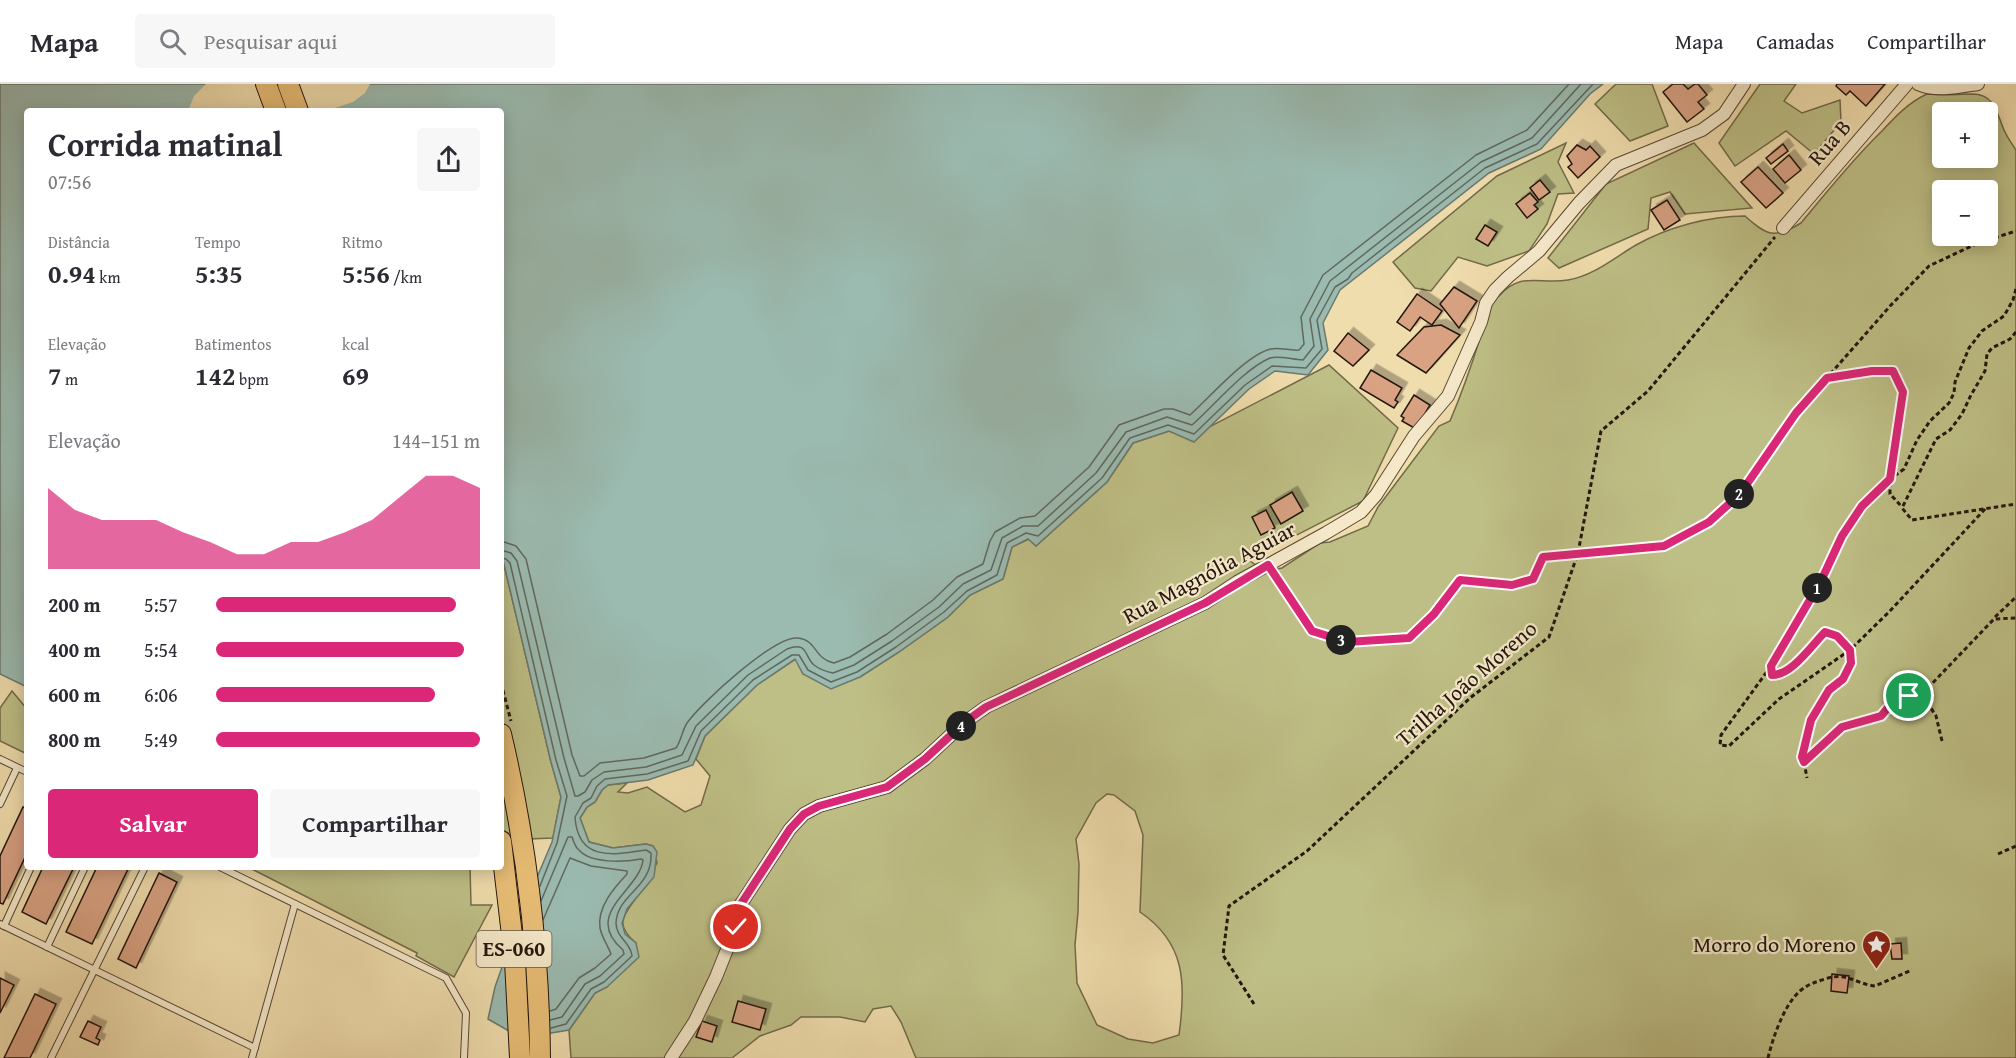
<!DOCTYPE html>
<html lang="pt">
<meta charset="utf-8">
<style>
body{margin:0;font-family:"Gentium Book Plus",serif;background:#f7f7f7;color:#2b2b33;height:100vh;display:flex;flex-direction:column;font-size:22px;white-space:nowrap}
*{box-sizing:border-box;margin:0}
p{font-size:20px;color:#7c7c81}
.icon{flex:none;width:33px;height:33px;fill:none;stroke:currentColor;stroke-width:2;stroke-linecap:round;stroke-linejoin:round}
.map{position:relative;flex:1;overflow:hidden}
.sheet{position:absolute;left:24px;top:24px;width:480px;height:762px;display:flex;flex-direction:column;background:#fff;border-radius:6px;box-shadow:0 3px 15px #0003}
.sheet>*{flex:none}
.fabs{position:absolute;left:1932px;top:18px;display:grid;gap:12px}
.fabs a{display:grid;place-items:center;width:66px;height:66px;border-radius:6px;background:#fff;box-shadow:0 3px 15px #0003;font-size:30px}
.pin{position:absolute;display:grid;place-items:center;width:51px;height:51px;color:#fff;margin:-26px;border:3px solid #fff;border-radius:50%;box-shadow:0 2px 6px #0007}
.km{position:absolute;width:30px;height:30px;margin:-15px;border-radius:50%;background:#222;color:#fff;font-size:16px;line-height:30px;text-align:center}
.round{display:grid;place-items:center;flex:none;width:63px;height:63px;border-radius:6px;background:#f7f7f7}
.headline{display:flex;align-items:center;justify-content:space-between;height:102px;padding:0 24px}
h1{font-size:33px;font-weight:800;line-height:45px}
.figures{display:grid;grid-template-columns:repeat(3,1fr);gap:9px;height:102px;padding:6px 24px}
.figures div{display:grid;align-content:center}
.figures b{font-size:26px;font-weight:800}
.figures small{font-size:16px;font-weight:400}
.figures p{font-size:16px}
.chart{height:168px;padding:12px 24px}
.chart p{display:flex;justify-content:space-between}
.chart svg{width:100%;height:108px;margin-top:6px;fill:#db2777;opacity:.7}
.cta{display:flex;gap:12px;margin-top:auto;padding:12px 24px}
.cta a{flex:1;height:69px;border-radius:6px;background:#db2777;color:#fff;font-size:24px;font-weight:800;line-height:69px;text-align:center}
.cta a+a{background:#f7f7f7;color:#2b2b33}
ul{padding:0 24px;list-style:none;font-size:20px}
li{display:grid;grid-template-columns:96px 72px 1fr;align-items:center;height:45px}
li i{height:15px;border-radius:8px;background:#db2777}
header{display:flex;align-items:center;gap:36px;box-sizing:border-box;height:84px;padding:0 30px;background:#fff;border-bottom:2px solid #e1e1e2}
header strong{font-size:28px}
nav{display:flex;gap:33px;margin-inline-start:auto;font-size:21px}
.search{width:420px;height:54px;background:#f7f7f7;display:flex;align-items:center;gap:15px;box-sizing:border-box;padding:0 21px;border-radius:6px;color:#7c7c81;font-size:22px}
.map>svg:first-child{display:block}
.green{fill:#bebf86;stroke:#716a49;stroke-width:1.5;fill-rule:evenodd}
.water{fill:#9bbbb1;stroke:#6b796f;stroke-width:1.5}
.pier{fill:#f0ddad}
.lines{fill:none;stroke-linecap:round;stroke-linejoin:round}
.shore{stroke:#60685e;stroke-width:1.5}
.building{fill:#d8a283;stroke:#24150c;stroke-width:1.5;filter:url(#shadow)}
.lane-casing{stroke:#574734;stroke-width:8}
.street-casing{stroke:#574734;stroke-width:14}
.primary-casing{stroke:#24150c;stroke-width:22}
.path{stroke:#24150c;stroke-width:3;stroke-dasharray:4.5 3;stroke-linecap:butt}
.lane{stroke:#f5e9ca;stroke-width:6}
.street{stroke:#f5e9ca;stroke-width:12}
.primary{stroke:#e8be76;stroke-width:20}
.route-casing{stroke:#fff;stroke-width:12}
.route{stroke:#db2777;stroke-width:8}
.labels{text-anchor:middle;stroke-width:4.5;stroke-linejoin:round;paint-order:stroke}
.shield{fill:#f5e9ca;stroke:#635545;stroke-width:1.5}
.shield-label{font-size:21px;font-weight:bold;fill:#24150c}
.street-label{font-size:22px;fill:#24150c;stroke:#f5e9ca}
.poi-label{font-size:22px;fill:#24150c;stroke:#f5e9ca;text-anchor:end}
</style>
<header>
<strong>Mapa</strong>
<div class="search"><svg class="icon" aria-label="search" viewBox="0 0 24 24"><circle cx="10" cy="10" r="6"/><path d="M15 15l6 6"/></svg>Pesquisar aqui</div>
<nav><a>Mapa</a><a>Camadas</a><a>Compartilhar</a></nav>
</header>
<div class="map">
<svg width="2016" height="974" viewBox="0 0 2016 974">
<defs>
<filter id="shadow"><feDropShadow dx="5.5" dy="-5.5" stdDeviation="0" flood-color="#0004"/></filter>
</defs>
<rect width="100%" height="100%" fill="#f0ddad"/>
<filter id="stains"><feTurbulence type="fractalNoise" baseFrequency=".00333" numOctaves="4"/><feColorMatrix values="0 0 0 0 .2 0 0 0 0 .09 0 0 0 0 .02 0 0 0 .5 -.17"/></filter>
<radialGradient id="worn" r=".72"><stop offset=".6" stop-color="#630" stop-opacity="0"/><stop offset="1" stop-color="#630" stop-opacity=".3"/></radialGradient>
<g class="green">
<polygon points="1616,0 1652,0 1668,42 1630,57 1595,20"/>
<polygon points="1760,0 1796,0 1784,17 1802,29 1840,16 1841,38 1814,70 1786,47 1735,82 1719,59"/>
<path d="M1927,10C1943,12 1958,10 1974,10C1995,11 1997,30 2004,46C2007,53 2012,60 2016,66V974H916L901,938L891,922L873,925L865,938L840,933H801L791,941L760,952L732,974H571L569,946L595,909L607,903L636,859C611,838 627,829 640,808C646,799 652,789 657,779L653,762L646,760L613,764L589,758L580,734L587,723L595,718L602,706L608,701L627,699L618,708L628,709L647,703L685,728L701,721L710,692L696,675L705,652L757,601L796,575L803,590L860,593L899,568L948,533L970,511L1003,495L1012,463L1029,455L1036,462L1107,398L1133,359L1169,347L1188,354L1329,281L1398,344L1363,417L1250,475L1242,461L1250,477L1259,483L1271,486L1282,484L1320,459L1330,458L1368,442L1378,423L1439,342L1450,337C1462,309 1472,280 1481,251C1484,242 1485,229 1490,221C1492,217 1497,214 1500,211C1522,187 1540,201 1568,196C1593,192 1614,174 1636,161C1668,143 1709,132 1745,132C1767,152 1775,155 1801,139C1827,108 1852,76 1881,48C1895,33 1909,18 1927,10ZM1942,28H1988V74H1942ZM1942,106H1988V152H1942ZM1107,710L1114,711L1135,727L1143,751L1140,828C1186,859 1186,900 1179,951L1153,959L1128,955L1097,941L1077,899L1075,861L1078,828L1079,780L1076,755L1096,719Z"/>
<polygon points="1566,59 1558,78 1574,109 1558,110 1547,140 1529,167 1487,182 1458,173 1431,207 1415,204 1393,178 1497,92"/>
<polygon points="1694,59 1752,124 1685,130 1670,108 1651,114 1648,145 1559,184 1548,174 1606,100"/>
<polygon points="501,468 551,678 561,713 553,754 501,756 501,594 503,593 501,587"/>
<polygon points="12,607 27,625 27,670 0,657 0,624"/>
<polygon points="248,783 470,783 471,821 492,821 454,893 416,872 417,869"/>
</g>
<polygon class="water" points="0,0 1603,0 1590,10 1541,65 1489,89 1340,206 1323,239 1328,266 1308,291 1275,287 1249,305 1194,358 1169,347 1133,359 1107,398 1036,462 1028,455 1012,463 1003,495 970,511 948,533 899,568 860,593 831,605 803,590 795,575 757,601 705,652 693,681 648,696 608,701 602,706 595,718 587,723 580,734 589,758 613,764 646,760 653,762 657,768 654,793 627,825 622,839 625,850 636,859 639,873 607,903 595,909 569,946 521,954 488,935 495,903 518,838 552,758 561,713 551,678 501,468 501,27 27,27 27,603 0,590"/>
<polygon class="pier" points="206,0 370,0 365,9 353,18 326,27 188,27 194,12"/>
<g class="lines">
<g class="shore">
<path d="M501,457L516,462L526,475L572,671L580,692H584L600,679L644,674L676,664C681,657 682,647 687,639C701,619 775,551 798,554C817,556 814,575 834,579L850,573L887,550L933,516L957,493L983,480L990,457L995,448L1020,434L1035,432L1089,383L1119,341L1164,325H1173L1190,331C1209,314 1247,270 1271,265C1280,263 1290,267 1299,266L1304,260L1301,233L1323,191L1476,71L1527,46L1569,0"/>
<path d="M501,466L511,469L517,477L564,674L575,712H578L585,708L592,696L604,688L646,683L682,671L696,642L748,591L787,565C808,557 804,572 814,581C819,585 828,588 833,589L854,581L892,557L939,523L963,500L991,486L1002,454L1023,442H1038L1096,389L1126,348L1167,333L1192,341C1214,322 1244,285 1270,274C1280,271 1293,276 1303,276L1314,262L1310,235L1330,197L1481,78L1532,54L1581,0"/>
<polyline points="501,474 506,475 510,479 556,676 567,712 557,759 540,802"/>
<path d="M541,817L568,753H572C574,758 575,763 579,766C591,780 624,778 641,775L643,776C640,806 581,830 623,866L624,870L600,892L585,900L562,933L550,936"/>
<path d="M543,836L570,774L591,782L627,787V790C614,804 597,823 600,844C602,854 608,862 611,870L595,884L579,894L556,925L550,927"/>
<path d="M551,944L566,940L591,905L604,898L632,872C631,858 616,854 616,839C617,810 653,804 651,769L646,766C613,771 578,778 575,733L583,719L591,714L597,702L605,695L647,690L688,677L701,647L753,596L792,571H799L808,586L831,598L857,588L896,563L944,528L967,507L997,491L1007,459L1026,449L1038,452L1102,394L1130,354L1168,341L1194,350L1245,301L1272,282L1306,284L1322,265L1317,236L1335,203L1348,195L1352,189L1485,84L1537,60L1593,0"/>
</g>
</g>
<g class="building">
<polygon points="1673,0 1683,0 1688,5 1695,0 1698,0 1707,11 1698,18 1704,25 1687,38 1663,8"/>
<polygon points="1837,0 1885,0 1866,22 1850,7 1846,11 1836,2"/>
<polygon points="1783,60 1788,67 1771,80 1766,74"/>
<polygon points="1577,61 1586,66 1590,62 1600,73 1578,94 1568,83 1572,80 1567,72"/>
<polygon points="1789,71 1801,86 1785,99 1773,85"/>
<polygon points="1758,83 1783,109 1766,124 1741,98"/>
<polygon points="1540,96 1550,108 1539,116 1530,104"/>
<polygon points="1530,109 1538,118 1534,121 1538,125 1527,134 1516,120"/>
<polygon points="1667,116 1680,136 1664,146 1651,126"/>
<polygon points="1485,141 1497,148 1488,162 1476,155"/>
<polygon points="1454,203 1477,217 1459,244 1440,220"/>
<polygon points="1417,210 1442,227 1432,241 1420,233 1410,247 1397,238"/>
<polygon points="1441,241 1460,251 1426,289 1397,271 1424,243"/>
<polygon points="1348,249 1369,266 1353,282 1334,267"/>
<polygon points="1371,286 1402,304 1395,316 1398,318 1394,324 1360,304"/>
<polygon points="1414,311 1430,321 1416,345 1402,337 1404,334 1401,332"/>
<polygon points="1292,408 1303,427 1281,440 1270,421"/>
<polygon points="1266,426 1275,444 1261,451 1252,433"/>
<polygon points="23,723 27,725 27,769 3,820 0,819 0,772"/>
<polygon points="43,783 74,783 46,840 22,828"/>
<polygon points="97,783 129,783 92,860 66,848"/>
<polygon points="159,789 177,798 136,884 118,875"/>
<polygon points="1901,859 1902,875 1892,875 1890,860"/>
<polygon points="1832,890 1849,892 1847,909 1831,907"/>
<polygon points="0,894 14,901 0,929"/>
<polygon points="35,910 56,920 30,974 4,974"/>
<polygon points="738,917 766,925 760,946 732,938"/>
<polygon points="88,937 101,943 96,954 100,956 98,961 80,953"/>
<polygon points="702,937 717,942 712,958 696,953"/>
</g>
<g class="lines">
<defs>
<g id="lane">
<polyline points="0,675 27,688"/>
<polyline points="0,720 17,684"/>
<polyline points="220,783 446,894 466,929 464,974"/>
<polyline points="0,840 255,964"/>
<polyline points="4,842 31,783"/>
<polyline points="47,863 85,783"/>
<polyline points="51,974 145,783"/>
<polyline points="252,974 295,820"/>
</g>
<g id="street">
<path d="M1918,0C1936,8 1959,3 1978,0"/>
<polyline points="1783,144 1907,0"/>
<polyline points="671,974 695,937 716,893 736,843 739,823 790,745 804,730 819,722 887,703 925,675 965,638 986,623 1205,519 1237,498 1326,449 1361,428 1376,411 1414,352 1448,312 1481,238 1486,219 1495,206 1508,193 1539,167 1579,119 1616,81 1702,46 1724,30 1744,0"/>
</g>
<g id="primary">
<polyline points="266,0 276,27"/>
<polyline points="288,0 298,27"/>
<path d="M501,650C526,756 539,865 540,974"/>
<polyline points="501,757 515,877 520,974"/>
</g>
</defs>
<use href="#lane" class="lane-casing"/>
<use href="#street" class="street-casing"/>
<use href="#primary" class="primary-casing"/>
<g class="path">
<polyline points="2016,248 2010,255 1992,264 1987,270 1985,287 1971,311 1962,330 1950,346 1936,355 1902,424 1912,436 2016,420"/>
<polyline points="1828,294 1872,287 1893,287 1903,308 1890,385 1890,410 1902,423"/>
<polyline points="1276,492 1312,547 1347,558 1409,554 1434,530 1460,496 1512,501 1533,495 1543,473 1664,462 1709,438 1740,410 1796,329 1891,221 1929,182 1978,159 2016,147"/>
<polyline points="1995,533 2016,513"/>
<polyline points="1771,582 1721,651 1720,661 1729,662 1779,615 1850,566 1889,528 1986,424"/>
<polyline points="501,599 511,637"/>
<path d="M1922,610L1892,619L1881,632L1842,643L1804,678L1802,673L1811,636L1829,606L1843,595L1851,579L1850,566L1837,552L1825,548C1811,563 1794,591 1772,591L1771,582L1821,497L1842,452L1862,422L1890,395L1904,385L1917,356L1930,337L1949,319L1954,309L1955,298L1969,264L1982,247L2004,232L2013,216L2016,205"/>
<polyline points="1942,657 1936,632 1922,610 1994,535 2016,534"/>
<polyline points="1804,678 1807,694"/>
<polyline points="1998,770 2016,762"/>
<polyline points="1254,920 1223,871 1229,822 1307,767 1470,614 1549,553 1578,469 1601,347 1648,307 1775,153"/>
<path d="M1768,974C1773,953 1784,921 1800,907C1808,900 1816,898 1825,895C1831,893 1837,892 1844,893C1854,895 1864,901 1875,902L1912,886"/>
</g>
<use href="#lane" class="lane"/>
<use href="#street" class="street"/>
<use href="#primary" class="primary"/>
</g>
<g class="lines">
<defs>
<path id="route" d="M736,843L739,823L790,745L804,730L819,722L887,703L925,675L965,638L986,623L1205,519L1268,481L1312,547L1347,558L1409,554L1434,530L1460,496L1512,501L1533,495L1543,473L1664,462L1709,438L1740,410L1796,329L1827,294L1872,287H1893L1903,308L1890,395L1862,422L1842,452L1821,497L1771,582L1772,591C1792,591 1811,562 1825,548L1837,552L1850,566L1851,579L1843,595L1829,606L1811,636L1802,673L1804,678L1842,643L1881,632L1892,619L1909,612"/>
</defs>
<use href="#route" class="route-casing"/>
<use href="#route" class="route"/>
</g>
<defs>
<symbol id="sight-pin" viewBox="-11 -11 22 30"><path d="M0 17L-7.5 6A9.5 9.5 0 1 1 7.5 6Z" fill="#8f2418" stroke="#f5e9ca"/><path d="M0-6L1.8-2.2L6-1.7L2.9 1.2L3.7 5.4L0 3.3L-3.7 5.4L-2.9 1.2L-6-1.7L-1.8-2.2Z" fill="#fff"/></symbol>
</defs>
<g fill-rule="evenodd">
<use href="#sight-pin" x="1860" y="844" width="33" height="45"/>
</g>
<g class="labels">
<rect class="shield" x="476.5" y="847" width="75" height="36" rx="4.5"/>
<g class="shield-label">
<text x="514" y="872">ES-060</text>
</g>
<g class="street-label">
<text transform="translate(1829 58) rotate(-49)" y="8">Rua B</text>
<text transform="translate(1209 488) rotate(-28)" y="8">Rua Magnólia Aguiar</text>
<text transform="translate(1466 599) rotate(-41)" y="8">Trilha João Moreno</text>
</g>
<g class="poi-label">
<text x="1856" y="868">Morro do Moreno</text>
</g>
</g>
<rect width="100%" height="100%" filter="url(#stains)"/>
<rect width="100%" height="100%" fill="url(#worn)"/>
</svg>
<div class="fabs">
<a>+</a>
<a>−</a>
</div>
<div class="pin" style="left:1909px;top:612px;background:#1e9e55"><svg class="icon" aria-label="arrive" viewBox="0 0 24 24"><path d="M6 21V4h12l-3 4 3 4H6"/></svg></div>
<div class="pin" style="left:736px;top:843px;background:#d93025"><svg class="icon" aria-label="check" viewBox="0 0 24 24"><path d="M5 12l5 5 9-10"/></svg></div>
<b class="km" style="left:1817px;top:504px">1</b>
<b class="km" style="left:1739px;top:410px">2</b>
<b class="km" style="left:1341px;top:556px">3</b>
<b class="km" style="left:961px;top:642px">4</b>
<section class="sheet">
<div class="headline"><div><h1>Corrida matinal</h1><p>07:56</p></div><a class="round"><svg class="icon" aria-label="share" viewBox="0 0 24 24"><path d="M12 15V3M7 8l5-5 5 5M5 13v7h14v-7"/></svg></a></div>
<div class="figures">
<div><p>Distância</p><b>0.94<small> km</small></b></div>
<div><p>Tempo</p><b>5:35</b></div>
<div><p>Ritmo</p><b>5:56<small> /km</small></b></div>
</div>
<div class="figures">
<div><p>Elevação</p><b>7<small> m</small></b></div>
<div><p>Batimentos</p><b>142<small> bpm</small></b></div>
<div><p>kcal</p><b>69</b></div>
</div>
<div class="chart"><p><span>Elevação</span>144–151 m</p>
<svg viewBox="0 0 160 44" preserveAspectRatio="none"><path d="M0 44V11L10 20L20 24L30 24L40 24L50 29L60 33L70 38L80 38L90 33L100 33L110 29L120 24L130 15L140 6L150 6L160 11V44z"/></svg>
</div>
<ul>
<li><b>200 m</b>5:57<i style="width:91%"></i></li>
<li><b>400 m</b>5:54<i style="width:94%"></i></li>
<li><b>600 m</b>6:06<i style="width:83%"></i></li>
<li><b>800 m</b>5:49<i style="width:100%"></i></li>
</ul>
<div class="cta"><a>Salvar</a><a>Compartilhar</a></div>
</section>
</div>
